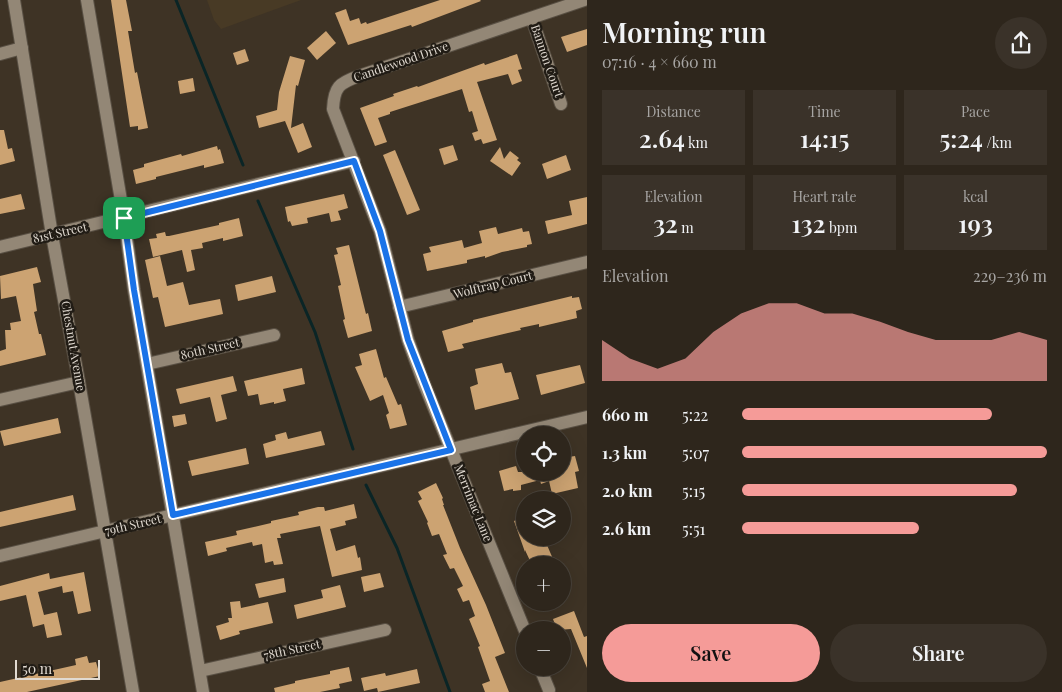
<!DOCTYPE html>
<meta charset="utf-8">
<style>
body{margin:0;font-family:"Playfair Display",serif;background:#3a3229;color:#f1f3f6;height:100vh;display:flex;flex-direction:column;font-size:19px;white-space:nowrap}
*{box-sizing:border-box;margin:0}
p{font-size:16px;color:#a7a5a3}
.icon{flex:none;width:28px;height:28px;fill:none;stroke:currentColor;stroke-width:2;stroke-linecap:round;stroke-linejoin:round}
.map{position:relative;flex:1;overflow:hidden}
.details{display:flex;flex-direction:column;background:#2e261c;width:475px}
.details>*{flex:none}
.controls{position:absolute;left:516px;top:426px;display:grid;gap:10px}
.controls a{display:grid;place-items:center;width:55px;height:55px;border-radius:50%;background:#2e261c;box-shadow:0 5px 20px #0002,0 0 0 1px #49433b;font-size:25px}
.scale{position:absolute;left:15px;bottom:12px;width:85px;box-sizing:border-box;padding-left:5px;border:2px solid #e1dad1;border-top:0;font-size:14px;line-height:18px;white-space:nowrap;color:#e1dad1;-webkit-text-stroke:4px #211c15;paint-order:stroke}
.pin{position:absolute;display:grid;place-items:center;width:42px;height:42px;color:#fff;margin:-21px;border-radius:10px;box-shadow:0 2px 8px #0006}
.round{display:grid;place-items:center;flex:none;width:52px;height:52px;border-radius:26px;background:#3a3229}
.head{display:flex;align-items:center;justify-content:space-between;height:85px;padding:0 15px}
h1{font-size:28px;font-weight:600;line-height:38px}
.metrics{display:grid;grid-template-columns:repeat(3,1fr);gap:8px;height:85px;padding:5px 15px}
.metrics div{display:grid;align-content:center;border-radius:0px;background:#3a3229;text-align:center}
.metrics b{font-size:25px;font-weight:600}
.metrics small{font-size:14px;font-weight:400}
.metrics p{font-size:14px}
.chart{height:140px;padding:10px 15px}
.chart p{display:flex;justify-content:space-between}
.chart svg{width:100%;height:90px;margin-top:5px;fill:#f59b98;opacity:.7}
.button{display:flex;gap:10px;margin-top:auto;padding:10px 15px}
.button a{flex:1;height:58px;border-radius:30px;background:#f59b98;color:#111;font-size:20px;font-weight:600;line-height:58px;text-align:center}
.button a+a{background:#3a3229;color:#f1f3f6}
ul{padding:0 15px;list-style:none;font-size:16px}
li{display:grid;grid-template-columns:80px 60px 1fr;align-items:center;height:38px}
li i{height:12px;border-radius:6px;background:#f59b98}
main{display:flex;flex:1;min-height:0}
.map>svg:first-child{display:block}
.built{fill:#483a25}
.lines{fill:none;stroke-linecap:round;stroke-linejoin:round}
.stream{stroke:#0a2526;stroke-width:3}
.building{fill:#cca372}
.street-casing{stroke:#595044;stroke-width:14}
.secondary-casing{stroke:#595044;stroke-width:14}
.street{stroke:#938776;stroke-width:12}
.secondary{stroke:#938776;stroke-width:12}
.route-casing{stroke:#fff;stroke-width:10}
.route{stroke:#1a73e8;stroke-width:6}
.labels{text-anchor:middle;stroke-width:5;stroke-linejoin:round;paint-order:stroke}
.street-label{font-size:12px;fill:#e1dad1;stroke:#211c15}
</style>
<main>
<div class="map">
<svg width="587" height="692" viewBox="0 0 587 692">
<rect width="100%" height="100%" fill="#3e3325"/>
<polygon class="built" points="207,0 301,0 221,29 214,20"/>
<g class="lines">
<g class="stream">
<polyline points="176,0 243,165"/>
<polyline points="258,201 315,332 353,449"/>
<polyline points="366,485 397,548 450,692"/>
</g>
</g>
<g class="building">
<polygon points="111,0 126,0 132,31 128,31 135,73 137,72 148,128 138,130 138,126 130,127"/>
<polygon points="440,0 480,0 481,1 412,27 411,25 348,45 335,13 346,9 350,21 359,18 361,24 366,22 367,24"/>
<polygon points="587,29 587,45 567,52 561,37"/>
<polygon points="326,31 336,43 317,60 307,48"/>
<polygon points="245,49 249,61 237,65 233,53"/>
<polygon points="517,54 522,69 518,70 522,81 512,85 508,74 477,82 497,140 483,144 481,139 475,141 472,133 478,131 472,111 469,112 462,89 390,112 390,114 378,118 387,142 375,146 360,108 394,96 393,94 417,86 418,87 484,63 485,65"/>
<polygon points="290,56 305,60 298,86 296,85 291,128 303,123 312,147 298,153 285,121 259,128 256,116 277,110 279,92"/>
<polygon points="193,78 195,91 180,94 178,81"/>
<polygon points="0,130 4,130 8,149 12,148 15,161 0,165"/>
<polygon points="453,145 458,160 444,165 439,149"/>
<polygon points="217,146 218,150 220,149 224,163 204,168 204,165 156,177 156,179 136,184 133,170 144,167 144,164 181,154 182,156"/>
<polygon points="500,147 504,159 510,151 519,158 517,160 521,163 512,176 490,161"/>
<polygon points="395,150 420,210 407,215 383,155"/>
<polygon points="566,155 571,170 547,179 542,164"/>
<polygon points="21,194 25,209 0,214 0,199"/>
<polygon points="344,194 348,208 338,211 341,220 331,222 329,213 307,218 308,223 292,226 290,221 288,222 285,207"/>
<polygon points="587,197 587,224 548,234 545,221 572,215 569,201"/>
<polygon points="239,218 243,236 223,241 223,238 202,243 203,248 191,250 195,270 187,272 182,250 153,257 149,239 157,238 156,234 165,232 166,236 169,236 219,225 219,223"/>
<polygon points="496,227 498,234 522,228 523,232 529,231 532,244 527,245 527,247 502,252 485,258 485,256 467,260 467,263 427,271 423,254 431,252 429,247 462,240 464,248 482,243 479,231"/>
<polygon points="349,245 366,314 368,313 372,331 348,338 343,320 345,319 338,286 341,285 334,255 338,254 336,248"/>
<polygon points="160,256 167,286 183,282 189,305 220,299 223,314 165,327 158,297 153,298 145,260"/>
<polygon points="37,267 41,282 33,284 37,311 34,312 39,334 41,334 46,355 0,366 0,351 6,349 5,330 11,330 10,323 21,321 16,296 1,299 0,276"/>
<polygon points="272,276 276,292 238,301 235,285"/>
<polygon points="572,296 572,298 579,297 582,309 576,311 577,318 539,327 539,324 520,328 521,330 462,344 464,348 448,352 442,331 473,322 473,320"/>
<polygon points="376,349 384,378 386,377 398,405 401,404 407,425 390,429 386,415 389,413 383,395 370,401 355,367 362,365 359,354"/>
<polygon points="502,363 505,373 511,372 519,399 475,410 470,387 478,384 475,369"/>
<polygon points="580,365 585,383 541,395 536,375"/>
<polygon points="302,368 305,384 283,389 286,401 274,404 274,402 260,405 258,394 248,396 244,381"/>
<polygon points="233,376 237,391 221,395 227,419 216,422 210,397 180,404 176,389"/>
<polygon points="185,414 187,424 174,427 172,416"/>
<polygon points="58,418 61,433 4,446 0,431"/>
<polygon points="321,431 325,445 266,458 263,444 276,440 275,435 286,432 288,439"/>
<polygon points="246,448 249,464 192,476 188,461"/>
<polygon points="575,456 579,471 575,472 578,488 552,494 549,481 541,484 540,480 521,485 521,490 513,491 513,489 504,491 499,471 516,466 518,472 562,472 562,458"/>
<polygon points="436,483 443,498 442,499 444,505 443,505 460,548 486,605 505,653 495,657 509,692 485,692 482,684 490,681 478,647 480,646 469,619 475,616 469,600 463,602 457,589 463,586 454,568 450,569 443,555 447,554 439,534 432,536 427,523 428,522 418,501 422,499 418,492"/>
<polygon points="73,495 76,510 0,527 0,512"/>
<polygon points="354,504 357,518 345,521 346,525 330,529 336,551 355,545 358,558 360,557 362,570 332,577 320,526 280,534 281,538 277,538 283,564 274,565 273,561 265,563 262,544 253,546 252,542 226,548 227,551 208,556 205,542 237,535 236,531 271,523 271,521 299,515 298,512 318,507 324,507 325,511"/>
<polygon points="525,516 525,538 544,538 553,559 546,561 548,565 532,565 525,550 525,552 514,521"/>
<polygon points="84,572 91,611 78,614 73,591 63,593 62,586 38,592 44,615 57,612 62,635 47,638 44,624 33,627 26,595 0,601 0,586 49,573 50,579"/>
<polygon points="380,573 384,587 364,592 361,577"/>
<polygon points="284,578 286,592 259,598 255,584"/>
<polygon points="340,585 346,607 297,619 294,605 323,598 321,590"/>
<polygon points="240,601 241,608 268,602 273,623 239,631 240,634 220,640 216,626 229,622 228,618 232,618 230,602"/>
<polygon points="574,611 584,637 587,636 587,668 571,629 557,630 553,619"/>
<polygon points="87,656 89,663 96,662 100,676 27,692 0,692 0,682 76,665 75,659"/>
<polygon points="349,667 352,681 339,684 340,688 320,692 275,692 274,688 295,683 295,681 330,674 330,671"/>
<polygon points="417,669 420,683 378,692 377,688 364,691 361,678 385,673 386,676"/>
</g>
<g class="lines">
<defs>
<g id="street">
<polyline points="532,19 561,104"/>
<polyline points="0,54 22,48"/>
<polyline points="0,247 354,161"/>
<polyline points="399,307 587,262"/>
<polyline points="147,364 274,335"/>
<polyline points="0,400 79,382"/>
<path d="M525,631L423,381L408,340L380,231L333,109C334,87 339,83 359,76L584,0"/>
<polyline points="540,668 549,690"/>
<polyline points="200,671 385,630"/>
</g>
<g id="secondary">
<polyline points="14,0 52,235 79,382 133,692"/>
<polyline points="87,0 124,218 134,290 203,692"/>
<polyline points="0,556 587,417"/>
</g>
</defs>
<use href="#street" class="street-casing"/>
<use href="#secondary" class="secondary-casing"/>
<use href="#street" class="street"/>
<use href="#secondary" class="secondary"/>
</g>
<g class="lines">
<defs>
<polygon id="route" points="354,161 380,231 408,340 451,450 173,515 134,290 124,218"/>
</defs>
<use href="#route" class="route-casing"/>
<use href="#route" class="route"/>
</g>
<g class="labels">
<g class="street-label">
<text transform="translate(547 61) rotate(71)" y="4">Bannon Court</text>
<text transform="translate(401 62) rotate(-19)" y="4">Candlewood Drive</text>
<text transform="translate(60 233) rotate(-13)" y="4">81st Street</text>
<text transform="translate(493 285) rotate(-14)" y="4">Wolftrap Court</text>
<text transform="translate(73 346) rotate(80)" y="4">Chestnut Avenue</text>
<text transform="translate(210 349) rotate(-13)" y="4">80th Street</text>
<text transform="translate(473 503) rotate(68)" y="4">Merrimac Lane</text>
<text transform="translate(133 525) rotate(-13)" y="4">79th Street</text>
<text transform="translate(292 650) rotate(-12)" y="4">78th Street</text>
</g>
</g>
</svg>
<div class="controls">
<a><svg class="icon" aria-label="locate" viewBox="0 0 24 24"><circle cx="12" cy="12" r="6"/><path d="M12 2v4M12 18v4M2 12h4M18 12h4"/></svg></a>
<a><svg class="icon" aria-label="layers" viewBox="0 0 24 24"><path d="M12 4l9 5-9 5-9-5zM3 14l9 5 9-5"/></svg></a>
<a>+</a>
<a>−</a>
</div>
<div class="scale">50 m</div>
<div class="pin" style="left:124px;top:218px;background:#1e9e55"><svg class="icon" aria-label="arrive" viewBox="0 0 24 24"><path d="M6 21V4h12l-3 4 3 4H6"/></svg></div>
</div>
<section class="details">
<div class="head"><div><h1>Morning run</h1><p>07:16 · 4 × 660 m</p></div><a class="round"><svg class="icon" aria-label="share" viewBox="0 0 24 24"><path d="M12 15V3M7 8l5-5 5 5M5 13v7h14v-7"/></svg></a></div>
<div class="metrics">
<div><p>Distance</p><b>2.64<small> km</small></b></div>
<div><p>Time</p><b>14:15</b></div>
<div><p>Pace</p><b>5:24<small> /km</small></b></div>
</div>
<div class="metrics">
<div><p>Elevation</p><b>32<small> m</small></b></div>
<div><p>Heart rate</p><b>132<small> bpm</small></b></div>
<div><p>kcal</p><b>193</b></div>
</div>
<div class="chart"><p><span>Elevation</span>229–236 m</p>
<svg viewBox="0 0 160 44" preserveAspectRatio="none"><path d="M0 44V24L10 33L20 38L30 33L40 20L50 11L60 6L70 6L80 11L90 11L100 15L110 20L120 24L130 24L140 24L150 20L160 24V44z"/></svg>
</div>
<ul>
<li><b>660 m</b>5:22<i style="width:82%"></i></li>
<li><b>1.3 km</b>5:07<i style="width:100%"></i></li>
<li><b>2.0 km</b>5:15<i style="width:90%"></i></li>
<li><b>2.6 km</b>5:51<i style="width:58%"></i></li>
</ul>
<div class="button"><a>Save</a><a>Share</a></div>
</section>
</main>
